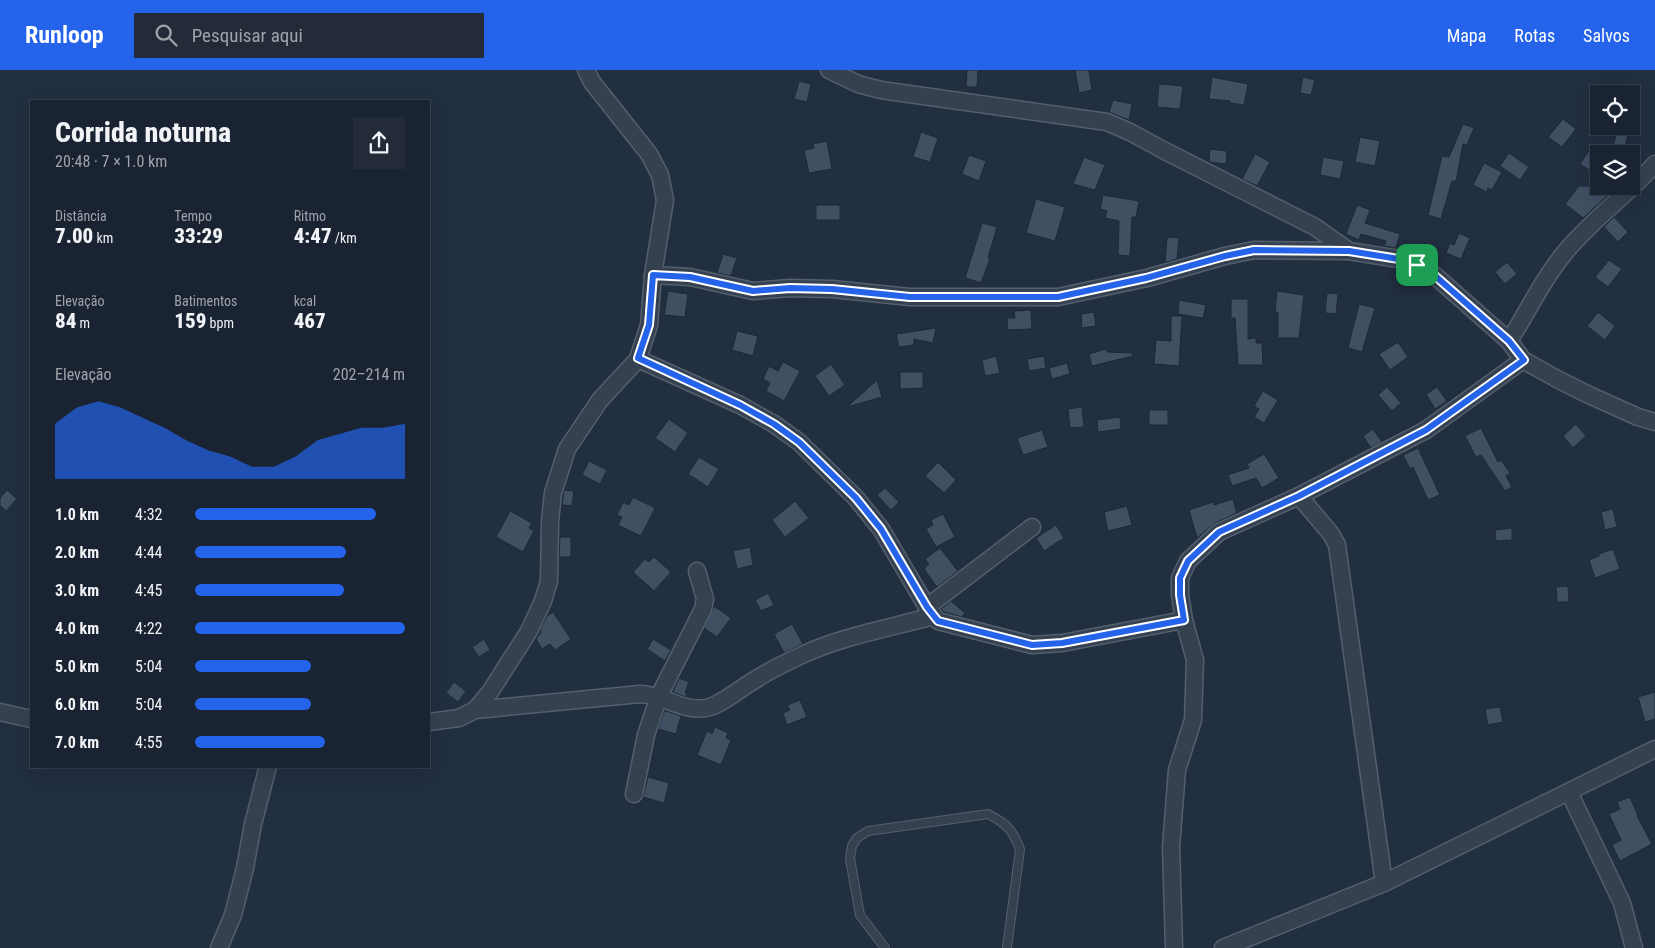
<!DOCTYPE html>
<html lang="pt">
<meta charset="utf-8">
<style>
body{margin:0;font-family:"Roboto Condensed",sans-serif;background:#232b39;color:#f1f3f6;height:100vh;display:flex;flex-direction:column;font-size:19px;white-space:nowrap}
*{box-sizing:border-box;margin:0}
p{font-size:16px;color:#9fa4ab}
.icon{flex:none;width:28px;height:28px;fill:none;stroke:currentColor;stroke-width:2;stroke-linecap:round;stroke-linejoin:round}
.map{position:relative;flex:1;overflow:hidden}
.drawer{position:absolute;left:30px;top:30px;width:400px;height:668px;display:flex;flex-direction:column;background:#1a2331;border-radius:0px;box-shadow:0 5px 20px #0002,0 0 0 1px #38404d}
.drawer>*{flex:none}
.buttons{position:absolute;left:1590px;top:15px;display:grid;gap:10px}
.buttons a{display:grid;place-items:center;width:50px;height:50px;border-radius:0px;background:#1a2331;box-shadow:0 5px 20px #0002,0 0 0 1px #38404d;font-size:25px}
.pin{position:absolute;display:grid;place-items:center;width:42px;height:42px;color:#fff;margin:-21px;border-radius:10px;box-shadow:0 2px 8px #0006}
.round{display:grid;place-items:center;flex:none;width:52px;height:52px;border-radius:0px;background:#232b39}
.head{display:flex;align-items:center;justify-content:space-between;height:85px;padding:0 25px}
h1{font-size:28px;font-weight:800;line-height:38px}
.metrics{display:grid;grid-template-columns:repeat(3,1fr);gap:8px;height:85px;padding:5px 25px}
.metrics div{display:grid;align-content:center}
.metrics b{font-size:21px;font-weight:800}
.metrics small{font-size:14px;font-weight:400}
.metrics p{font-size:14px}
.chart{height:140px;padding:10px 25px}
.chart p{display:flex;justify-content:space-between}
.chart svg{width:100%;height:90px;margin-top:5px;fill:#2563eb;opacity:.7}
ul{padding:0 25px;list-style:none;font-size:16px}
li{display:grid;grid-template-columns:80px 60px 1fr;align-items:center;height:38px}
li i{height:12px;border-radius:6px;background:#2563eb}
header{display:flex;align-items:center;gap:30px;box-sizing:border-box;height:70px;padding:0 25px;background:#2563eb;color:#fff}
header strong{font-size:24px}
nav{display:flex;gap:28px;margin-inline-start:auto;font-size:18px}
.search{width:350px;height:45px;background:#232b39;display:flex;align-items:center;gap:12px;box-sizing:border-box;padding:0 18px;border-radius:0px;color:#9fa4ab;font-size:19px}
.map>svg:first-child{display:block}
.building{fill:#414f63;stroke:#1d2837}
.lines{fill:none;stroke-linecap:round;stroke-linejoin:round}
.service-casing{stroke:#545f6e;stroke-width:10}
.minor-casing{stroke:#545f6e;stroke-width:19}
.service{stroke:#364150;stroke-width:8}
.minor{stroke:#364150;stroke-width:16}
.route-casing{stroke:#fff;stroke-width:10}
.route{stroke:#2563eb;stroke-width:6}
</style>
<header>
<strong>Runloop</strong>
<div class="search"><svg class="icon" aria-label="search" viewBox="0 0 24 24"><circle cx="10" cy="10" r="6"/><path d="M15 15l6 6"/></svg>Pesquisar aqui</div>
<nav><a>Mapa</a><a>Rotas</a><a>Salvos</a></nav>
</header>
<div class="map">
<svg width="1655" height="878" viewBox="0 0 1655 878">
<rect width="100%" height="100%" fill="#222f41"/>
<g class="building">
<polygon points="967,0 978,0 977,17 966,17"/>
<polygon points="1075,0 1089,0 1092,20 1079,23"/>
<polygon points="1212,7 1248,14 1244,35 1230,33 1230,31 1209,29"/>
<polygon points="1303,7 1315,10 1311,25 1300,23"/>
<polygon points="799,11 811,14 807,32 794,29"/>
<polygon points="1159,14 1183,16 1180,39 1157,37"/>
<polygon points="1113,30 1132,34 1129,50 1109,42"/>
<polygon points="1563,49 1576,59 1562,77 1548,67"/>
<polygon points="1463,54 1474,58 1467,75 1463,74 1456,111 1452,111 1441,149 1428,145 1442,86 1449,87"/>
<polygon points="1618,58 1629,61 1623,84 1611,84"/>
<polygon points="921,62 938,68 930,92 913,87"/>
<polygon points="1360,67 1380,71 1375,96 1355,92"/>
<polygon points="827,71 832,99 809,103 804,80 814,78 813,74"/>
<polygon points="1592,76 1599,81 1599,92 1592,102 1580,94"/>
<polygon points="1210,79 1227,81 1226,94 1209,92"/>
<polygon points="1509,83 1529,97 1520,110 1500,96"/>
<polygon points="1255,84 1270,92 1257,116 1242,109"/>
<polygon points="969,85 986,91 979,111 962,104"/>
<polygon points="1084,87 1105,95 1095,120 1073,114"/>
<polygon points="1323,87 1344,91 1340,109 1320,105"/>
<polygon points="1484,93 1502,102 1492,120 1488,118 1487,122 1473,115"/>
<polygon points="1579,116 1618,116 1583,148 1565,134"/>
<polygon points="1103,125 1139,131 1136,147 1132,147 1130,186 1118,185 1119,151 1105,148 1107,141 1100,139"/>
<polygon points="1036,129 1065,137 1055,171 1026,163"/>
<rect x="816" y="135" width="24" height="15"/>
<polygon points="1357,135 1370,140 1365,153 1400,164 1396,178 1384,176 1386,171 1361,164 1359,170 1346,164"/>
<polygon points="1614,147 1628,162 1618,172 1604,157"/>
<polygon points="982,153 997,157 988,188 990,189 981,213 965,208"/>
<polygon points="1459,163 1470,168 1461,189 1446,183 1450,173 1454,175"/>
<polygon points="1167,167 1179,168 1177,189 1168,192 1165,191"/>
<polygon points="723,184 737,188 731,206 717,203"/>
<polygon points="1609,190 1622,199 1608,217 1595,207"/>
<polygon points="1507,192 1517,204 1505,214 1495,202"/>
<polygon points="668,221 688,224 685,247 664,245"/>
<polygon points="1277,221 1304,225 1299,268 1278,268 1278,242 1275,242"/>
<polygon points="1327,223 1338,224 1336,244 1325,243"/>
<polygon points="1231,229 1248,229 1248,269 1256,268 1256,273 1262,273 1263,295 1238,295 1235,248 1231,248"/>
<polygon points="1179,230 1206,235 1203,248 1178,244"/>
<polygon points="1359,234 1375,238 1362,282 1348,278"/>
<polygon points="1031,240 1032,259 1008,260 1007,248 1015,248 1014,241"/>
<polygon points="1094,242 1096,256 1082,258 1081,244"/>
<polygon points="1598,242 1615,256 1605,270 1587,256"/>
<polygon points="1171,246 1182,246 1179,296 1154,294 1156,270 1171,271"/>
<polygon points="936,258 933,273 914,269 914,275 899,277 896,264"/>
<polygon points="737,261 758,266 753,286 732,280"/>
<polygon points="1398,272 1408,287 1390,300 1379,284"/>
<polygon points="1106,279 1107,282 1132,283 1133,286 1092,296 1089,284"/>
<polygon points="996,286 1000,303 985,306 982,290"/>
<polygon points="1044,286 1046,298 1029,301 1027,289"/>
<polygon points="783,292 800,301 784,331 766,321 770,313 763,309 769,296 778,301"/>
<polygon points="1067,293 1070,304 1052,309 1049,298"/>
<polygon points="831,294 845,315 829,326 815,306"/>
<polygon points="900,302 923,302 923,318 900,319"/>
<polygon points="877,310 882,327 847,337"/>
<polygon points="1387,317 1401,333 1392,341 1378,325"/>
<polygon points="1437,317 1447,331 1435,339 1426,324"/>
<polygon points="1263,321 1278,330 1264,353 1254,347 1259,339 1254,336"/>
<polygon points="1082,337 1084,357 1070,358 1068,339"/>
<rect x="1149" y="340" width="19" height="15"/>
<polygon points="1120,347 1121,359 1098,362 1097,350"/>
<polygon points="669,349 688,363 675,382 655,368"/>
<polygon points="1576,354 1586,366 1573,378 1563,366"/>
<polygon points="1481,358 1498,392 1501,390 1510,403 1506,406 1512,417 1505,421 1481,385 1476,387 1465,366"/>
<polygon points="1373,359 1382,372 1371,378 1363,366"/>
<polygon points="1042,360 1048,377 1023,385 1017,368"/>
<polygon points="1418,378 1440,425 1428,430 1413,397 1410,399 1403,385"/>
<polygon points="1264,384 1279,408 1262,418 1256,408 1232,416 1228,405 1249,398 1247,394"/>
<polygon points="699,387 719,399 708,417 688,404"/>
<polygon points="589,391 607,400 600,414 582,405"/>
<polygon points="938,392 956,410 944,423 925,406"/>
<polygon points="885,418 899,432 891,440 877,425"/>
<polygon points="7,420 17,429 6,441 0,435 0,428"/>
<polygon points="564,420 574,421 572,436 562,435"/>
<polygon points="633,427 655,438 641,466 618,455 622,447 617,445 623,432 629,435"/>
<polygon points="1233,429 1237,443 1215,453 1197,468 1189,440 1213,432 1214,435"/>
<polygon points="795,431 809,448 785,467 772,450"/>
<polygon points="1127,436 1132,455 1108,461 1104,442"/>
<polygon points="1613,439 1617,457 1605,460 1601,442"/>
<polygon points="510,441 532,453 529,458 534,461 523,482 496,467"/>
<polygon points="943,444 955,467 936,477 926,459 933,455 931,450"/>
<polygon points="1056,455 1064,468 1044,481 1036,468"/>
<polygon points="1512,458 1512,470 1496,471 1495,460"/>
<polygon points="560,467 571,467 571,487 559,487"/>
<polygon points="750,477 753,495 737,499 733,481"/>
<polygon points="940,478 958,501 937,517 924,499 929,494 925,489"/>
<polygon points="1613,479 1620,499 1595,508 1589,490 1599,486 1599,484"/>
<polygon points="654,487 671,502 654,521 633,502 645,489 649,492"/>
<polygon points="1568,516 1569,532 1557,532 1556,517"/>
<polygon points="768,523 774,535 761,541 755,530"/>
<polygon points="951,531 965,543 962,547 944,542 941,539"/>
<polygon points="714,536 731,548 717,567 704,558"/>
<polygon points="553,542 571,569 555,580 550,574 542,579 536,569 541,562 540,560 547,546"/>
<polygon points="792,554 803,574 784,583 774,564"/>
<polygon points="484,569 490,580 479,587 472,577"/>
<polygon points="653,569 671,580 665,591 647,579"/>
<polygon points="679,608 689,612 685,623 687,623 686,627 673,622"/>
<polygon points="454,612 466,621 458,632 446,623"/>
<polygon points="1655,622 1655,649 1645,652 1638,627"/>
<polygon points="800,630 807,647 787,655 783,643 790,640 787,635"/>
<polygon points="1500,637 1503,652 1488,655 1485,639"/>
<polygon points="666,641 681,646 676,664 658,659 664,642"/>
<polygon points="715,657 728,663 726,668 731,670 721,695 697,685 707,661 712,664"/>
<polygon points="648,707 669,713 664,733 643,727"/>
<polygon points="1630,727 1638,746 1637,746 1652,774 1620,791 1612,775 1621,770 1609,744 1620,739 1617,732"/>
</g>
<g class="lines">
<defs>
<path id="service" d="M885,878L860,845L850,789L852,776L857,768L868,761L988,744C1007,754 1012,759 1020,779L1007,878"/>
<g id="minor">
<polyline points="829,0 858,14 881,20 1107,52 1130,62 1165,81 1315,157 1349,181"/>
<polyline points="653,205 690,207 753,221 790,218 832,219 910,227 1058,227 1147,208 1225,186 1254,180 1349,181 1405,190 1417,195 1433,204 1509,271 1523,290 1557,309 1589,325 1638,347 1655,352"/>
<path d="M1509,271C1528,241 1544,207 1567,180C1594,148 1627,125 1655,94"/>
<polyline points="638,289 740,335 774,354 799,372 856,428 881,459 927,537 938,551 1032,575 1062,573 1184,550"/>
<polyline points="1299,426 1331,464 1337,475 1384,813"/>
<polyline points="927,537 1032,457"/>
<polyline points="475,640 490,622 529,561 543,531 549,511 550,451 553,423 567,379 600,330 638,289 649,255 653,205 665,130 660,105 649,84 592,12 586,0"/>
<polyline points="0,642 31,649"/>
<path d="M429,652L459,648L475,640L640,624C663,624 682,642 706,638C722,635 743,616 758,608C772,599 787,592 802,585C843,566 890,558 933,546"/>
<polyline points="1569,722 1622,833 1634,878"/>
<polyline points="634,724 646,665 659,626 703,539 705,529 697,501"/>
<polyline points="219,878 233,845 245,798 253,754 268,696"/>
<polyline points="1174,878 1171,777 1177,700 1193,650 1195,590 1184,550 1180,525 1180,508 1188,491 1219,462 1299,426 1426,360 1523,290"/>
<polyline points="1223,878 1384,813 1655,679"/>
</g>
</defs>
<use href="#service" class="service-casing"/>
<use href="#minor" class="minor-casing"/>
<use href="#service" class="service"/>
<use href="#minor" class="minor"/>
</g>
<g class="lines">
<defs>
<polygon id="route" points="1254,180 1349,181 1405,190 1433,204 1509,271 1524,290 1426,360 1299,426 1219,462 1188,491 1180,508 1180,525 1184,550 1062,573 1032,575 938,551 927,537 881,459 856,428 799,372 774,354 740,335 638,288 649,255 653,205 690,207 753,221 790,218 832,219 910,227 1058,227 1146,208 1225,186"/>
</defs>
<use href="#route" class="route-casing"/>
<use href="#route" class="route"/>
</g>
</svg>
<div class="buttons">
<a><svg class="icon" aria-label="locate" viewBox="0 0 24 24"><circle cx="12" cy="12" r="6"/><path d="M12 2v4M12 18v4M2 12h4M18 12h4"/></svg></a>
<a><svg class="icon" aria-label="layers" viewBox="0 0 24 24"><path d="M12 4l9 5-9 5-9-5zM3 14l9 5 9-5"/></svg></a>
</div>
<div class="pin" style="left:1417px;top:195px;background:#1e9e55"><svg class="icon" aria-label="arrive" viewBox="0 0 24 24"><path d="M6 21V4h12l-3 4 3 4H6"/></svg></div>
<section class="drawer">
<div class="head"><div><h1>Corrida noturna</h1><p>20:48 · 7 × 1.0 km</p></div><a class="round"><svg class="icon" aria-label="share" viewBox="0 0 24 24"><path d="M12 15V3M7 8l5-5 5 5M5 13v7h14v-7"/></svg></a></div>
<div class="metrics">
<div><p>Distância</p><b>7.00<small> km</small></b></div>
<div><p>Tempo</p><b>33:29</b></div>
<div><p>Ritmo</p><b>4:47<small> /km</small></b></div>
</div>
<div class="metrics">
<div><p>Elevação</p><b>84<small> m</small></b></div>
<div><p>Batimentos</p><b>159<small> bpm</small></b></div>
<div><p>kcal</p><b>467</b></div>
</div>
<div class="chart"><p><span>Elevação</span>202–214 m</p>
<svg viewBox="0 0 160 44" preserveAspectRatio="none"><path d="M0 44V17L10 9L20 6L30 9L40 14L50 19L60 25L70 30L80 33L90 38L100 38L110 33L120 25L130 22L140 19L150 19L160 17V44z"/></svg>
</div>
<ul>
<li><b>1.0 km</b>4:32<i style="width:86%"></i></li>
<li><b>2.0 km</b>4:44<i style="width:72%"></i></li>
<li><b>3.0 km</b>4:45<i style="width:71%"></i></li>
<li><b>4.0 km</b>4:22<i style="width:100%"></i></li>
<li><b>5.0 km</b>5:04<i style="width:55%"></i></li>
<li><b>6.0 km</b>5:04<i style="width:55%"></i></li>
<li><b>7.0 km</b>4:55<i style="width:62%"></i></li>
</ul>
</section>
</div>
